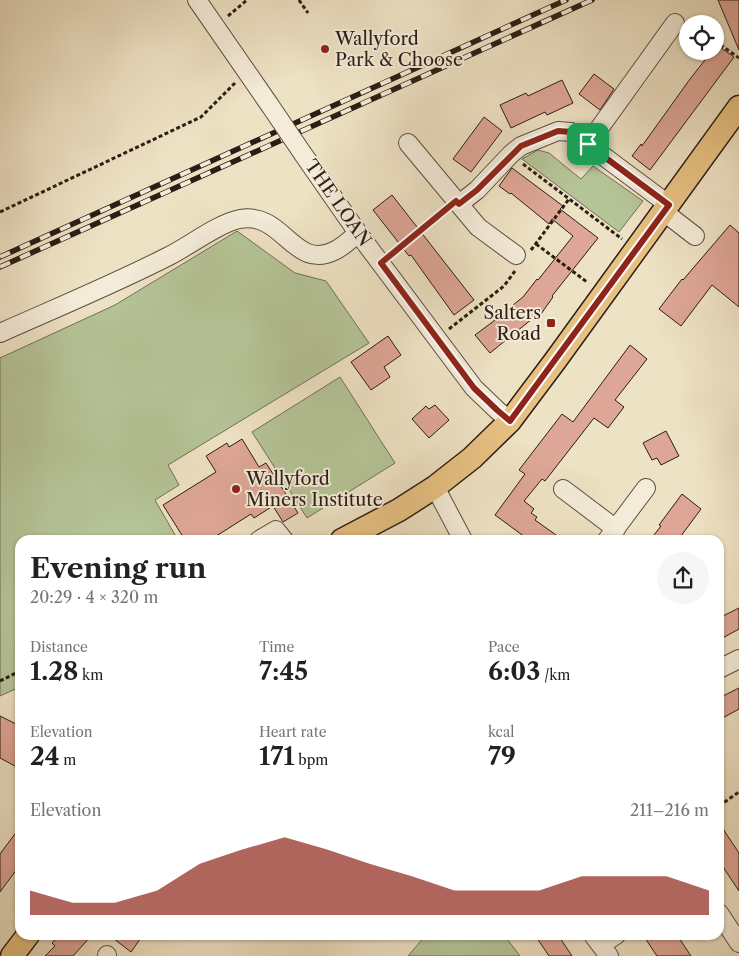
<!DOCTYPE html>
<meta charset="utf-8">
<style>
body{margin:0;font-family:"Libre Caslon Text",serif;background:#f6f6f6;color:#222;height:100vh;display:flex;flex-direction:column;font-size:19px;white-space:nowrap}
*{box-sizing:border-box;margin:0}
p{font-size:16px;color:#767676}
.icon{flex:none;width:28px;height:28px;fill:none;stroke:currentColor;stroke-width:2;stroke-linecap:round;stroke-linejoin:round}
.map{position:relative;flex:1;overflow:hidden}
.panel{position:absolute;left:15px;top:535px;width:709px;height:405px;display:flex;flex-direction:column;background:#fff;border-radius:15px;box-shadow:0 1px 4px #0004}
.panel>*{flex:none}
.tools{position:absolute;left:679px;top:15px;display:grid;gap:10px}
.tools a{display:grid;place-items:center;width:45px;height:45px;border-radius:50%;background:#fff;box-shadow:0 1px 4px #0004;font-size:25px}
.pin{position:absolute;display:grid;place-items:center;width:42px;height:42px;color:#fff;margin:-21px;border-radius:10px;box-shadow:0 2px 8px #0006}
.round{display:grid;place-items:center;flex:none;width:52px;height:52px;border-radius:26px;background:#f6f6f6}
.headline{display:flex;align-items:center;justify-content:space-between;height:85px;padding:0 15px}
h1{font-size:28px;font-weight:800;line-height:38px}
.metrics{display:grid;grid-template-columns:repeat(3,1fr);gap:8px;height:85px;padding:5px 15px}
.metrics div{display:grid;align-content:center}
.metrics b{font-size:25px;font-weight:800}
.metrics small{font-size:14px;font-weight:400}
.metrics p{font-size:14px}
.chart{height:140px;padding:10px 15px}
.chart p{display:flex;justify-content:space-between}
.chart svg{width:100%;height:90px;margin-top:5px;fill:#8f2418;opacity:.7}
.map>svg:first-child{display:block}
.green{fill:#b5c497;stroke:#707056}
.building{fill:#dea696;stroke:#2c1d16}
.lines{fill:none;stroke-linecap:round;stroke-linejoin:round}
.minor-casing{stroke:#5c4e42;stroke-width:20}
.major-casing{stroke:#2c1d16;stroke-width:25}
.path{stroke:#2c1d16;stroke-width:3;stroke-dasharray:4 2.5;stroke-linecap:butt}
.minor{stroke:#f4ecd9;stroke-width:18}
.major{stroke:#e7c182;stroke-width:22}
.rail-casing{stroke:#2c1d16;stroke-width:5.5}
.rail{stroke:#f4ecd9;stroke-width:4;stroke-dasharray:11;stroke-linecap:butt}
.minor-bridge-casing{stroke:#5c4e42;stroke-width:20;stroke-linecap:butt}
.minor-bridge{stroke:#f4ecd9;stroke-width:18}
.route-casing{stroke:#fff;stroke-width:10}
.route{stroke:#8f2418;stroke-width:6}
.poi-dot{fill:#8f2418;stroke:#f4ecd9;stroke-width:2}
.labels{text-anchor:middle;stroke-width:4;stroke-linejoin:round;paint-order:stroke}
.poi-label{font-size:18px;fill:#2c1d16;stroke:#f4ecd9;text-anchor:start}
.street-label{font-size:18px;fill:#2c1d16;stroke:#f4ecd9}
</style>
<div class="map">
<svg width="739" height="956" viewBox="0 0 739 956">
<rect width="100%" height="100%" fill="#eee2c4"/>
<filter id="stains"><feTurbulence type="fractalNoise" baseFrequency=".004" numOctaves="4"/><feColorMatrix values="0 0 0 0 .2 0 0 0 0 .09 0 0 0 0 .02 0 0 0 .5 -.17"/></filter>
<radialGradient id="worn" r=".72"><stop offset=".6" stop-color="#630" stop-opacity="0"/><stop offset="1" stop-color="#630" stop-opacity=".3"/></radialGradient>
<g class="green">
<polygon points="538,150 549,153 581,179 593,166 643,201 619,232 522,159"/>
<polygon points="237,231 295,273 326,281 369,343 168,465 179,485 155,500 178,540 20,540 20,687 0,696 0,358 115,305"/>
<polygon points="340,377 395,463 307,518 252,432"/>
<polygon points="426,935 504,935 520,956 408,956"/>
</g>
<g class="building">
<polygon points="718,0 739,0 739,50"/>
<polygon points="717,45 734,57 650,170 632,156 641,144 642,146 690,79 712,51 715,51"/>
<polygon points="594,74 614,89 600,110 579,94"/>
<polygon points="562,80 573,103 547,115 545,112 511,128 500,105 526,93 528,96"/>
<polygon points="484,117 502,131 471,172 453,159"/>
<polygon points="512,168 563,206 560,209 598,238 552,296 553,297 541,314 533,320 532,319 490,353 475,335 514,306 513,305 523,297 537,279 538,280 573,236 552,219 549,224 511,193 510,194 499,186"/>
<polygon points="392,195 474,300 454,315 411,255 409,256 373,210"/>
<polygon points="730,225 739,233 739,307 712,285 681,326 659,309 682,279 683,280"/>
<polygon points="388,336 401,355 384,367 390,377 371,390 351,362"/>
<polygon points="630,345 647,359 615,400 624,407 608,428 594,418 545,481 542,479 524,501 534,509 531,513 537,517 535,520 563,540 529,540 495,515 525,474 519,470 562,414 573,422"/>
<polygon points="435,405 449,420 429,438 412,419 426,406 429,409"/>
<polygon points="666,431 679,456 661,465 657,458 652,460 643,443"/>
<polygon points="242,439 259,467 266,463 298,513 283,522 273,506 254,518 251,514 210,540 185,540 163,505 216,472 206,456 227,443 229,447"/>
<polygon points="682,494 701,509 678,540 650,540 661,526 659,525"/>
<polygon points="739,608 739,629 719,640 719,618"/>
<polygon points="739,688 739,709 719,720 719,698"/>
<polygon points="0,716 20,726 20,756 15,766 0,758"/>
<polygon points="719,823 739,853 739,891 719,861"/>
<polygon points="20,827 20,865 0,892 0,854"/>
<polygon points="60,935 92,935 73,956 45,956 55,946 52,943"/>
<polygon points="109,935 143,935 131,952"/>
<polygon points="535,935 558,935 572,956 549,956"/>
<polygon points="643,935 677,935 691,956 657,956"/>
</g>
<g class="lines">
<defs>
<g id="minor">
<polyline points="197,0 269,104"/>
<polyline points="408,143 478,227 516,255"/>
<polyline points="588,144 675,23"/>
<polyline points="303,154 358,233 474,388 497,410 510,421"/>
<polyline points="459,204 477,190 511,154 521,146 558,131 571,132 669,205"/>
<polyline points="664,212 695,236"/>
<path d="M0,333C56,308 114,284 169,256C189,246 219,223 240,219C283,211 294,271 334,251C343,247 351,239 358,233"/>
<polyline points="435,487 463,540"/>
<polyline points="563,489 616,529"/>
<polyline points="259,540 276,530 284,540"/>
<polyline points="607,540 646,488"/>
<polyline points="719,669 739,659"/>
<polyline points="719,913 739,943"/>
<polyline points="593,935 609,956"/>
<polyline points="601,945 616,935"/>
<polyline points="107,956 107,955"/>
</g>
<g id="major">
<polyline points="342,540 399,510 435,487 472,458 510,421 555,361 739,107"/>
<polyline points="12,956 28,935"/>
</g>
</defs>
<use href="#minor" class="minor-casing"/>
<use href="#major" class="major-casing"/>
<g class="path">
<polyline points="299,0 308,13"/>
<polyline points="228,16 247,0"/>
<polyline points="715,41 739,58"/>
<polyline points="523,164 622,239"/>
<polyline points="0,212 201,117 235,83"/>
<polyline points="536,244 587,282"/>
<polyline points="531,250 569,199"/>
<polyline points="393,253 444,211"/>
<polyline points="449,329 504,286 515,271"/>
<polyline points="0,681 20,671"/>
<polyline points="719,806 739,792"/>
</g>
<use href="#minor" class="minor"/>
<use href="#major" class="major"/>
<defs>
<g id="rail">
<polyline points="0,257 566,0"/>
<polyline points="0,267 592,0"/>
</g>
</defs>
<use href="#rail" class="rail-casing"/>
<use href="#rail" class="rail"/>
<defs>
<polyline id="minor-bridge" points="269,104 303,154"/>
</defs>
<use href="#minor-bridge" class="minor-bridge-casing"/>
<use href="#minor-bridge" class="minor-bridge"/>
</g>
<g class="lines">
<defs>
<polygon id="route" points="558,131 571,132 669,205 510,421 497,410 474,388 381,263 456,201 459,204 477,190 521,146"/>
</defs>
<use href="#route" class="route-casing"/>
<use href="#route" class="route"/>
</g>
<g class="poi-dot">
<circle cx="325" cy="49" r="5"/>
<rect x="546" y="318" width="10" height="10" rx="2.5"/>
<circle cx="236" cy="489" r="5"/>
</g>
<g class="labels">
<g class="poi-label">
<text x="335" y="45">Wallyford<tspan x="335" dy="21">Park &amp; Choose</tspan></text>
<text x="541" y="319" text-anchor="end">Salters<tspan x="541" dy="21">Road</tspan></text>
<text x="246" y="485">Wallyford<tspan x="246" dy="21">Miners Institute</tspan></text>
</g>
<g class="street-label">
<text transform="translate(338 203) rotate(55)" y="6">THE LOAN</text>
</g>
</g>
<rect width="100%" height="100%" filter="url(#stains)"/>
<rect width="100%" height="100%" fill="url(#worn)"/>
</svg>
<div class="tools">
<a><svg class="icon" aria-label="locate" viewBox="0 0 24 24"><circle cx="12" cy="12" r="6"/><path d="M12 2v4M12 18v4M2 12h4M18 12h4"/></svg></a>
</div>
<div class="pin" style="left:588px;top:144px;background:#1e9e55"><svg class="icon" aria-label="arrive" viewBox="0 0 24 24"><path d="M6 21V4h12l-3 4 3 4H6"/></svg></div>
<section class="panel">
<div class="headline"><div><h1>Evening run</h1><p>20:29 · 4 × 320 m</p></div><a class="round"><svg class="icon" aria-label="share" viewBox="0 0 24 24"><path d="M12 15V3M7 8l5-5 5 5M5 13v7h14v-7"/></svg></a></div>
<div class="metrics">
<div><p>Distance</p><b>1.28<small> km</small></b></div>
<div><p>Time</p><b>7:45</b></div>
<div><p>Pace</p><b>6:03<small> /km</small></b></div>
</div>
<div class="metrics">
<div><p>Elevation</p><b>24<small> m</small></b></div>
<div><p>Heart rate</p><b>171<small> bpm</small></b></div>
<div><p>kcal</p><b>79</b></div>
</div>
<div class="chart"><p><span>Elevation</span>211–216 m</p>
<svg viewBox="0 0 160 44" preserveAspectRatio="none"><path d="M0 44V32L10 38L20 38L30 32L40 19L50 12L60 6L70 12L80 19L90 25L100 32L110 32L120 32L130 25L140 25L150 25L160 32V44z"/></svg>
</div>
</section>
</div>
